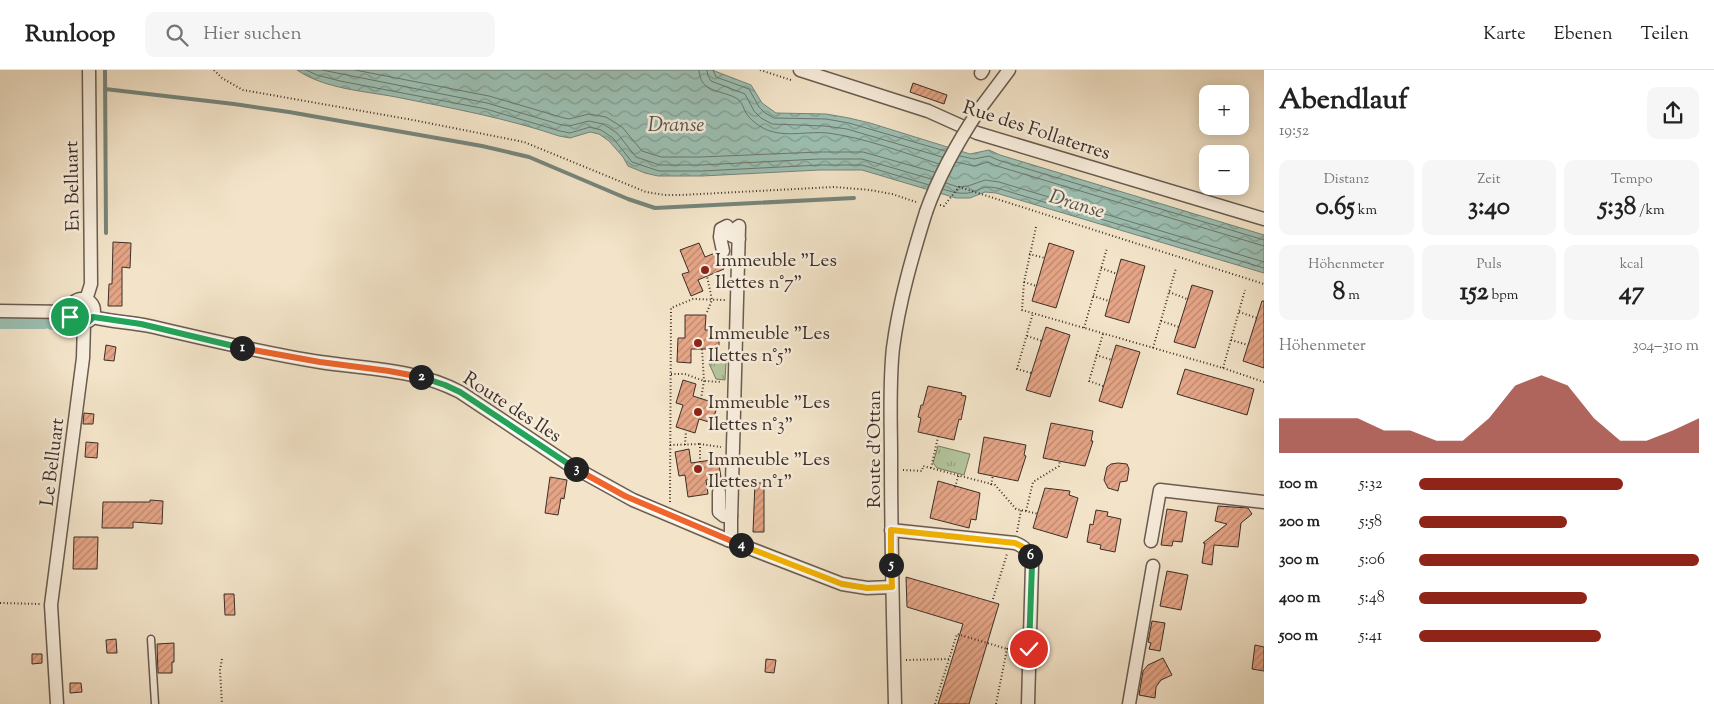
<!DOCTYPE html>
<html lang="de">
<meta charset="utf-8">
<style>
body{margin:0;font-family:"Sorts Mill Goudy",serif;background:#f6f6f6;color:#222;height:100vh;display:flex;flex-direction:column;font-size:19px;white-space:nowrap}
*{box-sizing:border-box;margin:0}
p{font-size:16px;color:#767676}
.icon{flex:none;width:28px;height:28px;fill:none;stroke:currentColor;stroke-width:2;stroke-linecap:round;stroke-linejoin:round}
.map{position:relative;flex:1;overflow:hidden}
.drawer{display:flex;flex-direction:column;background:#fff;width:450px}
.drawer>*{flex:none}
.tools{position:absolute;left:1199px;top:15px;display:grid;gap:10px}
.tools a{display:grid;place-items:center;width:50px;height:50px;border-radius:10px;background:#fff;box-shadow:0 2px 12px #0003;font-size:25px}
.pin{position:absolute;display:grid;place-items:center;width:42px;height:42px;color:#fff;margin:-21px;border:2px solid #fff;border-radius:50%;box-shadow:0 1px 5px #0007}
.km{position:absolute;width:25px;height:25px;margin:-12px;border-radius:50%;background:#222;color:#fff;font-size:14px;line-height:25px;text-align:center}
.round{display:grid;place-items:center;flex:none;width:52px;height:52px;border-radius:10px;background:#f6f6f6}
.summary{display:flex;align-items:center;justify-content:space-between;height:85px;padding:0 15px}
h1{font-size:28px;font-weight:800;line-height:38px}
.figures{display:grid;grid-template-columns:repeat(3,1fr);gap:8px;height:85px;padding:5px 15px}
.figures div{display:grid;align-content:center;border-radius:10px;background:#f6f6f6;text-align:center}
.figures b{font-size:25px;font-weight:800}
.figures small{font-size:14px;font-weight:400}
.figures p{font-size:14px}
.chart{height:140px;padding:10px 15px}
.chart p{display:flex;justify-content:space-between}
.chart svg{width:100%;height:90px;margin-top:5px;fill:#8f2418;opacity:.7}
ul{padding:0 15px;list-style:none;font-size:16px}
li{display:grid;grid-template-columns:80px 60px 1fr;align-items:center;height:38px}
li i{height:12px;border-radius:6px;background:#8f2418}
header{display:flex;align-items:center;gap:30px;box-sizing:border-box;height:70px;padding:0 25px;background:#fff;border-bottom:1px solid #e0e0e0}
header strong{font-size:24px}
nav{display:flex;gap:28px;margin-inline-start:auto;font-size:18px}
.search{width:350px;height:45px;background:#f6f6f6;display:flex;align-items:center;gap:12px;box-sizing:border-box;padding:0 18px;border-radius:10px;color:#767676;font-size:19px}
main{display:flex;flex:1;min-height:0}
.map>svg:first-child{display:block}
.grass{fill:url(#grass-tufts);stroke:#787a62}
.water{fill:url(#water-waves);stroke:#76857b}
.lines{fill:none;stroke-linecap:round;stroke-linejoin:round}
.shore{stroke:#6c776d;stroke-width:1}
.stream{stroke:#76857b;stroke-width:4}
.canal{stroke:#9cbfb2;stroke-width:12}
.building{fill:url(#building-hatch);stroke:#3c2f28}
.service-casing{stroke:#6a5c50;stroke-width:9}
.minor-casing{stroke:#6a5c50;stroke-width:15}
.path{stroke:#3c2f28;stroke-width:2;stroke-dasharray:1 2.5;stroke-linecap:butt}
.service{stroke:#f7eddc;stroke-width:6}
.minor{stroke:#f7eddc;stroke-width:12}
.minor-bridge-casing{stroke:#6a5c50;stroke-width:15;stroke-linecap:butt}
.minor-bridge{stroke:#f7eddc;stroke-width:12}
.split-1-casing{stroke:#fff;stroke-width:10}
.split-2-casing{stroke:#fff;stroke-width:10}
.split-3-casing{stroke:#fff;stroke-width:10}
.split-4-casing{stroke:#fff;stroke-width:10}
.split-5-casing{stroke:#fff;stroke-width:10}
.split-6-casing{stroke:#fff;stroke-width:10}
.split-7-casing{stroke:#fff;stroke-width:10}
.split-1{stroke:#22a559;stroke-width:6}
.split-2{stroke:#f0652b;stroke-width:6}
.split-3{stroke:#22a559;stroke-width:6}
.split-4{stroke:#f0652b;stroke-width:6}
.split-5{stroke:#f5b400;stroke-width:6}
.split-6{stroke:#f5b400;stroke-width:6}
.split-7{stroke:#22a559;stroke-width:6}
.poi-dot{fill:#8f2418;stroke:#f7eddc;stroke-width:2}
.labels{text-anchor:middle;stroke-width:5;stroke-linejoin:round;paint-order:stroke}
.street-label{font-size:19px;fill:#3c2f28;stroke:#f7eddc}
.poi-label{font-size:19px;fill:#3c2f28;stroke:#f7eddc;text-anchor:start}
.water-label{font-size:20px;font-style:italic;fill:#54534a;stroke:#f7eddc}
</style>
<header>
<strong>Runloop</strong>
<div class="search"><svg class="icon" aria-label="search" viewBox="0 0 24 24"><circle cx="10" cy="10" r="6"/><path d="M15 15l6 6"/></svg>Hier suchen</div>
<nav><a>Karte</a><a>Ebenen</a><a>Teilen</a></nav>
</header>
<main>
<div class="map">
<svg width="1264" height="634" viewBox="0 0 1264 634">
<defs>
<pattern id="grass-tufts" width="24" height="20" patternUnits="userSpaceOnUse" patternTransform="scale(1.25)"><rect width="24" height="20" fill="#b4c59c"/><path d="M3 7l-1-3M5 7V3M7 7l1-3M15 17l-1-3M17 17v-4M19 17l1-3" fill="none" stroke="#94a07f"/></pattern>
<pattern id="water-waves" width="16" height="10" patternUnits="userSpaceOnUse" patternTransform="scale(1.25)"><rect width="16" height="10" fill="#9cbfb2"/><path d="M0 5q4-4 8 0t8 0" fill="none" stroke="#809c91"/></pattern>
<pattern id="building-hatch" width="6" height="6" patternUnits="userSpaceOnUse" patternTransform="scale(1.25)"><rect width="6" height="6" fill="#e5a586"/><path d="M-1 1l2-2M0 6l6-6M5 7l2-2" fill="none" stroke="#bb876e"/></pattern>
</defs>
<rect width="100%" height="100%" fill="#f3e4c9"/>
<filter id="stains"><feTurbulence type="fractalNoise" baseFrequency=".004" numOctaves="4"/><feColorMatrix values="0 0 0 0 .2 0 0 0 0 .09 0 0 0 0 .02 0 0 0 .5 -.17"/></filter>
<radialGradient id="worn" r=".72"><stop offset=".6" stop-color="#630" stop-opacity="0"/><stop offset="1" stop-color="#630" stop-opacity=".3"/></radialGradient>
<g class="grass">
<polygon points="708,291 726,292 725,310 716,309"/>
<polygon points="938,376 970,384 964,405 937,398 933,393"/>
</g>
<path class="water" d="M297,0H712L751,15L762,33L776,43L826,44L849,48L870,53L970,84L989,80L1000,85L1264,165V203L996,123L985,122L970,128H956L862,100H820L702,106H658L645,103L628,96L623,87L609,71L599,64L590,62L570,68L559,66C506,48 451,38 396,27C364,21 325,19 297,0Z"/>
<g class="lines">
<g class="shore">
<polyline points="306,0 317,5 340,11 486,39 560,61 570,63 590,57 601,60 613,68 632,92 659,101 702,101 820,95 862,95 929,115"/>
<polyline points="322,0 487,33 562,55 569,56 589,51 603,54 617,63 636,87 660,95 701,95 819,89 862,89 931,109"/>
<polyline points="355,0 489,26 564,48 569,49 589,44 606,47 622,57 642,81 661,87 701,87 819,82 863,82 934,102"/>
<path d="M699,0C700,25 724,19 739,30C742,33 744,39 746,43C751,51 761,58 770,61C788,67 809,61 828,63C865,68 902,82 939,94"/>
<polyline points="707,0 708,6 711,11 745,24 754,41 761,48 772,54 825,56 847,59 942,87"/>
<polyline points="713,0 716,7 749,19 759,37 765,43 774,48 826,49 849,53 945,81"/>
<polyline points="960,86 974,89 989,86 998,90 1264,170"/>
<polyline points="956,92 974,96 988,92 997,96 1264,176"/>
<polyline points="946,113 958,117 968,116 985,110 999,112 1264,192"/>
<path d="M943,119C951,122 960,124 968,123C983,120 980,115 997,118L1264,198"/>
</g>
<g class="stream">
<polyline points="105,0 106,163"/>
<polyline points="105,19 234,34 289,42 482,76 529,87 628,129 655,138 854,128"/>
</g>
<g class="canal">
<polyline points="0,253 45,253"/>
<polyline points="52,254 65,254"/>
</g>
</g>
<g class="building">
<polygon points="913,13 947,25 944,34 910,22"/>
<polygon points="113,172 131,173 130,198 122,197 122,236 108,236 109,214 112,214"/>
<polygon points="699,173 705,187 715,183 720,189 724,199 698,210 703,221 691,226 682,204 689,202 680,180"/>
<polygon points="1049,173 1074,181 1056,238 1032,231"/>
<polygon points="1121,189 1145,196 1129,253 1105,246"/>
<polygon points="1192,215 1213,221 1195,278 1174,272"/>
<polygon points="1262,231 1264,231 1264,298 1243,291"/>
<polygon points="685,245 706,245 705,260 719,260 719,279 691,279 691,293 677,292 678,268 685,268"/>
<polygon points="1046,257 1070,265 1050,327 1026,320"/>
<polygon points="106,275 116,277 114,291 104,290"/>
<polygon points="1116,275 1140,282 1122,338 1099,331"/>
<polygon points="1185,299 1254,319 1247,345 1177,324"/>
<polygon points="683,310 696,314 693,326 718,334 712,353 699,349 695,363 676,357 683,335 676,333"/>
<polygon points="928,316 962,323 961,325 966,326 961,350 959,349 954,370 918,362 921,348 918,347 921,335 923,335"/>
<polygon points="84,343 94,344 93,354 83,354"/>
<polygon points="1051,353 1093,361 1091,371 1093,371 1085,396 1043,388"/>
<polygon points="984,367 1026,375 1024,385 1026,386 1018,411 978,403"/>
<polygon points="86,372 98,373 97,388 85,387"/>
<polygon points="689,379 691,393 718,389 721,407 706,410 708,424 688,427 685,405 679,406 675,382"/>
<polygon points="1118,393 1127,394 1129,399 1127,411 1120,412 1118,421 1108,418 1104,410 1107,397 1111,394"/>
<polygon points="550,407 567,410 564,429 561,428 558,445 545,443"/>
<polygon points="938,411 980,423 976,450 971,449 969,458 930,448"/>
<polygon points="755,413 764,413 764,462 753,462"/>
<polygon points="1045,418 1070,421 1069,425 1078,428 1067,468 1033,458"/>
<polygon points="150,430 163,431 162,454 133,452 133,458 102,458 103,432 150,432"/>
<polygon points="1218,436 1248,438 1252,444 1241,453 1238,477 1214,475 1212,495 1202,493 1205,473 1203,473 1227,454 1215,451"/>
<polygon points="1167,439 1187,442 1182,472 1173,471 1172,476 1161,475"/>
<polygon points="1096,440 1108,442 1107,446 1121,449 1115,482 1100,479 1101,475 1087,472 1090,454 1093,455"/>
<polygon points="74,467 98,467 97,499 73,499"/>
<polygon points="1167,501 1188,505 1181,540 1160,536"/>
<polygon points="906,507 999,534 969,634 938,634 963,554 907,537"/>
<polygon points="224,524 234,524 235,545 225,545"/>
<polygon points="1152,551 1165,553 1160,581 1149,579 1151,573 1148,572"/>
<polygon points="116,569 117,583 107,583 106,570"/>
<polygon points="174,573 174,592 172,592 172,603 158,603 157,574"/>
<polygon points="1255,575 1264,577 1264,601 1252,599"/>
<polygon points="32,584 42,584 42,593 32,594"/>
<polygon points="1163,588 1172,605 1161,610 1156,617 1155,628 1139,625 1143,601 1148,595"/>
<polygon points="766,589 776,590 774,603 765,602"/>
<polygon points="70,613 81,613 82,622 70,623"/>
</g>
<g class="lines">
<defs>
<polyline id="service" points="151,569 155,634"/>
<g id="minor">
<polyline points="800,0 928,41 977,63 1264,149"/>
<polyline points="981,3 983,0"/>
<polyline points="979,40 1009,0"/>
<polyline points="723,181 720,167 721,159 727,156"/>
<circle cx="82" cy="241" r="12"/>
<polyline points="86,230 91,214 89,0"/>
<polyline points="0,241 70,242"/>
<path d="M93,247C111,252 131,252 149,256C206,269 262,283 320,292C367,299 417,299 460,322L568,394L633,430L728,470L842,514L867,518L892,517"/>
<polyline points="719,422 719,442 724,446 731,446"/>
<path d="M891,460L1015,473C1026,477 1030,483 1032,495L1028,634"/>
<polyline points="728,470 731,463 731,450 739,156 728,164 739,169"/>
<polyline points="1151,471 1160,420 1264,432"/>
<polyline points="57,634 51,535 83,288 84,254"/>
<path d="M895,634C893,552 891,470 891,388C891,352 889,314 893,278C899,232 912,187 926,142"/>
<polyline points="1129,634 1153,496"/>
</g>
</defs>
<use href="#service" class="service-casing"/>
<use href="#minor" class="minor-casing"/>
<g class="path">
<polyline points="214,0 222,8 243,20 413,50 524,72 646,122 665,125 681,125 834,117 870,120 892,124 916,132"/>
<polyline points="760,0 791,10"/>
<polyline points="940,135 944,136 959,117 1264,214"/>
<polyline points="1036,157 1024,212 1022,240 1223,298 1264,312"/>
<polyline points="1029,184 1045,188"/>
<polyline points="1101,198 1117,204"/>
<polyline points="1024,212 1036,216"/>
<polyline points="1169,222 1187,229"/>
<polyline points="1093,226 1109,231"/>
<polyline points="707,242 712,230 707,206"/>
<polyline points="1239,242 1257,248"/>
<polyline points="1161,251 1179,257"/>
<polyline points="1084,258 1107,178"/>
<polyline points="1103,264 1089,311 1103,316"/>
<polyline points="1027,266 1042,271"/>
<polyline points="1231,270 1248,275"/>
<polyline points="1153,278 1176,198"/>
<polyline points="1096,285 1112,290"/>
<polyline points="1223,298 1245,220"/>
<polyline points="1031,303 1017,299 1033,243"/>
<polyline points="671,304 685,304 704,311 722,312"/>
<polyline points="701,329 704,311 702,279"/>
<polyline points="670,375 700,374"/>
<polyline points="685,375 686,361"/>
<polyline points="700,392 700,374 721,377"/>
<polyline points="931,398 938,367"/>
<polyline points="903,400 922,401 923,396 995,415 1016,439 1039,444"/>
<polyline points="991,415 993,405"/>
<polyline points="955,417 959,404"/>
<polyline points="670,432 671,238 693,229 725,230"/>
<polyline points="1026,441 1033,412 1059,396 1060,391"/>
<polyline points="1017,462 1021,440"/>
<polyline points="993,529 1007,484"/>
<polyline points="0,533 40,534"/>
<polyline points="222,589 220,600 222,634"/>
<polyline points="906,590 949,589 957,564 1007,579"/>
<polyline points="935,634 949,589"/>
<polyline points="996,634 1007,579 1019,579"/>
</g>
<use href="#service" class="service"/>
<use href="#minor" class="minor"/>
<defs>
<path id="minor-bridge" d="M926,142C939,105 957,73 979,40"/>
</defs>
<use href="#minor-bridge" class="minor-bridge-casing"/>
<use href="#minor-bridge" class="minor-bridge"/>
</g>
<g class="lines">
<defs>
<path id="split-1" d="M70,247C77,256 87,256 93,247L141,254L242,278"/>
<polyline id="split-2" points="242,278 320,292 389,301 421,307"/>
<polyline id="split-3" points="421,307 445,315 460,322 576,399"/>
<polyline id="split-4" points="576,399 625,426 741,475"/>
<polyline id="split-5" points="741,475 842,514 867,518 892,517 891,495"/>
<polyline id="split-6" points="891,495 891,460 1015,473 1025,478 1030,486"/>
<polyline id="split-7" points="1029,579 1032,495 1030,486"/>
</defs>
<use href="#split-1" class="split-1-casing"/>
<use href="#split-2" class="split-2-casing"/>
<use href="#split-3" class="split-3-casing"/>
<use href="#split-4" class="split-4-casing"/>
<use href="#split-5" class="split-5-casing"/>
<use href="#split-6" class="split-6-casing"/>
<use href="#split-7" class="split-7-casing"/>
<use href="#split-1" class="split-1"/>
<use href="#split-2" class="split-2"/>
<use href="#split-3" class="split-3"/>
<use href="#split-4" class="split-4"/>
<use href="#split-5" class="split-5"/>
<use href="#split-6" class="split-6"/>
<use href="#split-7" class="split-7"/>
</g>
<g class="poi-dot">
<circle cx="705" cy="200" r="5"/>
<circle cx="698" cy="273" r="5"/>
<circle cx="698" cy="342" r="5"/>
<circle cx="698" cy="399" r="5"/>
</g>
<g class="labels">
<g class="street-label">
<text transform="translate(1037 59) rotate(18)" y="7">Rue des Follaterres</text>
<text transform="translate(71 116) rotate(-91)" y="7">En Belluart</text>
<text transform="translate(513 336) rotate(33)" y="7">Route des Iles</text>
<text transform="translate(873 379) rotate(-90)" y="7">Route d'Ottan</text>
<text transform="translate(51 392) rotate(-83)" y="7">Le Belluart</text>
</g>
<g class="poi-label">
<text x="715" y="196">Immeuble "Les<tspan x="715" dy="22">Ilettes n°7"</tspan></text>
<text x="708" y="269">Immeuble "Les<tspan x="708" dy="22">Ilettes n°5"</tspan></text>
<text x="708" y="338">Immeuble "Les<tspan x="708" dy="22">Ilettes n°3"</tspan></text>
<text x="708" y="395">Immeuble "Les<tspan x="708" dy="22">Ilettes n°1"</tspan></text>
</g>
<g class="water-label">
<text x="676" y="61">Dranse</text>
<text transform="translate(1077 133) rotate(17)" y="7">Dranse</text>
</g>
</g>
<rect width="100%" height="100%" filter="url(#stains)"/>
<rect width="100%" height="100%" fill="url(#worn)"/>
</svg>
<div class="tools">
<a>+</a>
<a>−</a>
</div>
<div class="pin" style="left:70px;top:247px;background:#1e9e55"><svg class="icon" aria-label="arrive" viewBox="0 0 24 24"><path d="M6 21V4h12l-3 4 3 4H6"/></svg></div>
<div class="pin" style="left:1029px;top:579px;background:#d93025"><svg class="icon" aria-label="check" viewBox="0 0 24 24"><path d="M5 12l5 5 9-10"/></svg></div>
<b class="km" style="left:242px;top:278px">1</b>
<b class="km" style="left:421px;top:307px">2</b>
<b class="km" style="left:576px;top:399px">3</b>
<b class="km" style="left:741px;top:475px">4</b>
<b class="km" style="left:891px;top:495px">5</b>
<b class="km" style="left:1030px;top:486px">6</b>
</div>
<section class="drawer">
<div class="summary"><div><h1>Abendlauf</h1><p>19:52</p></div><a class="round"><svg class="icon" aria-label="share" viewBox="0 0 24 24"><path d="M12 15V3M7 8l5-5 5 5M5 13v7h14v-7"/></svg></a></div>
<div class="figures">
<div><p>Distanz</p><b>0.65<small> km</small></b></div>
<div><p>Zeit</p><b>3:40</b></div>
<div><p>Tempo</p><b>5:38<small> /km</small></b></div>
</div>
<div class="figures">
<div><p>Höhenmeter</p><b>8<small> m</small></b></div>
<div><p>Puls</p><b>152<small> bpm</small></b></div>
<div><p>kcal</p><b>47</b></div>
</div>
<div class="chart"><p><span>Höhenmeter</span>304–310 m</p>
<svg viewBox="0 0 160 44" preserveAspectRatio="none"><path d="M0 44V27L10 27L20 27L30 27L40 33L50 33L60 38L70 38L80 27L90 11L100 6L110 11L120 27L130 38L140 38L150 33L160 27V44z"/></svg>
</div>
<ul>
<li><b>100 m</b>5:32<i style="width:73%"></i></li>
<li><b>200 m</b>5:58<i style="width:53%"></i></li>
<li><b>300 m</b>5:06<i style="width:100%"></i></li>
<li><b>400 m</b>5:48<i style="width:60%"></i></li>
<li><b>500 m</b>5:41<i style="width:65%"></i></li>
</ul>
</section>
</main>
